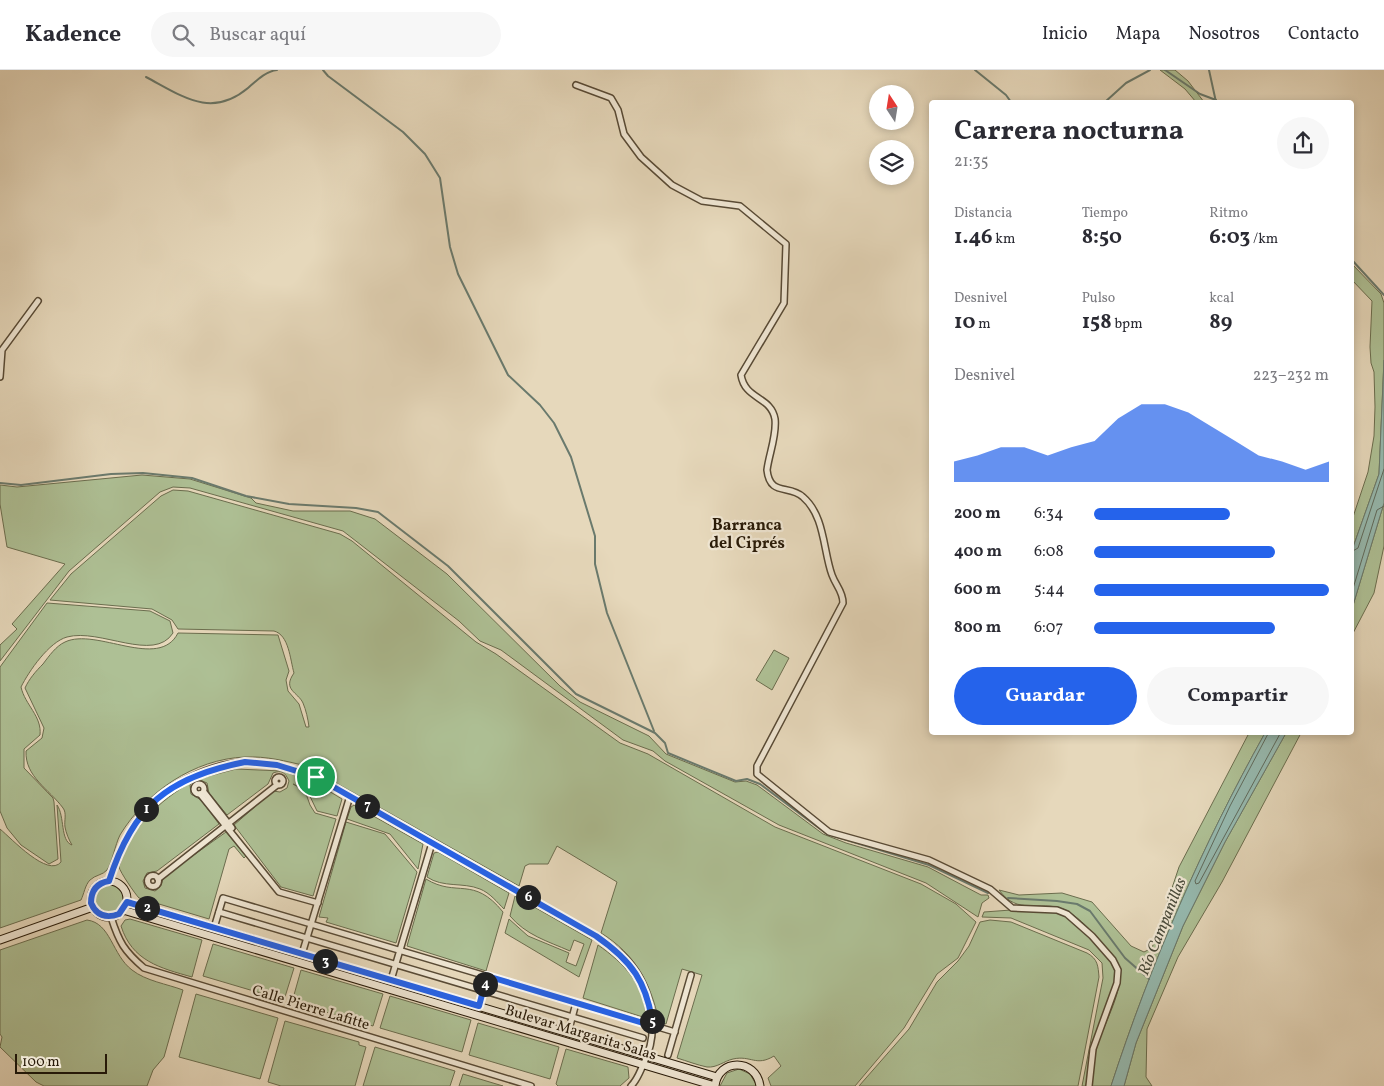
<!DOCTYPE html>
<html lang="es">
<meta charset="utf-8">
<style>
body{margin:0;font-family:Vollkorn,serif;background:#f7f7f7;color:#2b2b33;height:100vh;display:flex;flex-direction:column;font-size:19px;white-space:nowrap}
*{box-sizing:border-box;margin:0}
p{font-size:16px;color:#7c7c81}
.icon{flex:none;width:28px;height:28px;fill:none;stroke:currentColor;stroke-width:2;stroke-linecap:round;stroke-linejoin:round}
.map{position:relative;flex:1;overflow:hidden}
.details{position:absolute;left:929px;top:30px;width:425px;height:635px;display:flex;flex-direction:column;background:#fff;border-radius:5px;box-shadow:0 2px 8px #0003}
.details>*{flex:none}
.needle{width:32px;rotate:348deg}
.fabs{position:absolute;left:869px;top:15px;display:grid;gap:10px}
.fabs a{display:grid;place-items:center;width:45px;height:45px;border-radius:50%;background:#fff;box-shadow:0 2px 8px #0003;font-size:25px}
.scale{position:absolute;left:15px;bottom:12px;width:92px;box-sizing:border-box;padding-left:5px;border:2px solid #281a08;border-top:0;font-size:14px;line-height:18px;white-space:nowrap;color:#281a08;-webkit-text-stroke:4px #efe6d3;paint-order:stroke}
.pin{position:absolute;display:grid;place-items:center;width:42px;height:42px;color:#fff;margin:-21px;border:2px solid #fff;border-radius:50%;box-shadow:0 1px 5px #0007}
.km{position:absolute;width:25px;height:25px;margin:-12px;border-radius:50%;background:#222;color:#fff;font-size:14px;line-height:25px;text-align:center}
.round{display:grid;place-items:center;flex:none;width:52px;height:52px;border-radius:26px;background:#f7f7f7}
.overview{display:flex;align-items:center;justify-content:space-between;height:85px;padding:0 25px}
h1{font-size:28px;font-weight:700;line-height:38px}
.figures{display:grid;grid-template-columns:repeat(3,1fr);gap:8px;height:85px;padding:5px 25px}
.figures div{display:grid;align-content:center}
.figures b{font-size:21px;font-weight:700}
.figures small{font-size:14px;font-weight:400}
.figures p{font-size:14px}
.chart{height:140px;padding:10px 25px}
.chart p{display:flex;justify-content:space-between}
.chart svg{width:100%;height:90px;margin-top:5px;fill:#2563eb;opacity:.7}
.primary-button{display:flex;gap:10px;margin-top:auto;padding:10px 25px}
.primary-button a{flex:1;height:58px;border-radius:30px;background:#2563eb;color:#fff;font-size:20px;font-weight:700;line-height:58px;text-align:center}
.primary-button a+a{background:#f7f7f7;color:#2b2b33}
ul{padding:0 25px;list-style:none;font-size:16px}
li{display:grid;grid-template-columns:80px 60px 1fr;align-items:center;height:38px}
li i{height:12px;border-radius:6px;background:#2563eb}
header{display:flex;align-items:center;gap:30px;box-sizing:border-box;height:70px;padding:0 25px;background:#fff;border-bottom:1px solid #e1e1e2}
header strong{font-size:24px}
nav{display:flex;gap:28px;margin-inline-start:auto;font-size:18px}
.search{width:350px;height:45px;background:#f7f7f7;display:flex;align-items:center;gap:12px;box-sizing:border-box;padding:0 18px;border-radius:28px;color:#7c7c81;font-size:19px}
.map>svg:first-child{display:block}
.green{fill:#aec095;stroke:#6b6d4e}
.water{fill:#96bab0;stroke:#6a7a6d}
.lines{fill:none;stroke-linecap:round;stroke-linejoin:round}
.shore{stroke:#5f6a5c;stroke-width:1}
.stream{stroke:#6a7a6d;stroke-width:2}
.street-casing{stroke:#584a35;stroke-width:8}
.secondary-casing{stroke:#281a08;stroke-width:9}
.street{stroke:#efe6d3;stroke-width:5}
.secondary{stroke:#efe6d3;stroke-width:7}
.route-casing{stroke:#fff;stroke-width:10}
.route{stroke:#2563eb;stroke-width:6}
.labels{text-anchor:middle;stroke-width:4.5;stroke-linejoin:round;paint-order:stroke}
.street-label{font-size:15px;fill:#281a08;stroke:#efe6d3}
.neighbourhood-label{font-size:16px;font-weight:bold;fill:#281a08;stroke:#efe6d3}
.water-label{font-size:16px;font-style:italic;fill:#494a3a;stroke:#efe6d3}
</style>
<header>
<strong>Kadence</strong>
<div class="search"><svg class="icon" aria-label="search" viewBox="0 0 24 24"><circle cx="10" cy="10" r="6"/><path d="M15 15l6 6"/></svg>Buscar aquí</div>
<nav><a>Inicio</a><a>Mapa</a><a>Nosotros</a><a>Contacto</a></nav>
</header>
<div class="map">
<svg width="1384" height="1016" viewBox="0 0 1384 1016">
<rect width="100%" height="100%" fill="#e6d8bb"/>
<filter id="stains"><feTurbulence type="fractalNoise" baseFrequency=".004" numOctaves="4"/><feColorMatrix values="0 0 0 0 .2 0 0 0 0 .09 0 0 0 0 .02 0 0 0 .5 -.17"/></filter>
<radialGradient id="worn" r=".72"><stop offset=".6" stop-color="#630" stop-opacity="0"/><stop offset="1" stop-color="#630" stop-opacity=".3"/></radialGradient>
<g class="green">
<polygon points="1160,0 1175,0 1188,11 1204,32 1196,32 1185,19"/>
<polygon points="1351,193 1381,224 1384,233 1384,290 1379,404 1351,483 1351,453 1368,402 1374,366 1375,337 1374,302 1371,293 1370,277 1372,231 1351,209"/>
<polygon points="142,405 190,409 251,428 256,433 293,441 350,441 375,449 447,504 560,616 580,632 649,666 666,684 735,712 746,711 757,715 823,764 846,773 928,797 981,825 988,825 989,828 982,833 978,847 926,813 779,755 665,691 653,681 623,670 501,580 480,571 459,551 343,461 190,418 173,417 160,422 69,501 0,591 0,575 17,559 12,554 65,494 7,477 0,434 0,415 17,417"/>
<path d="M173,420L188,421L340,464L352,471L476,572L496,584L620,673L648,684L775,757L921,814L956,834L976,852L958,888L937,904L904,958L855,1016H771L768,1008L781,996L774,986C756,997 751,985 733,989C724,991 717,998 707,997C697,995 687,991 677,988L702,905L682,899L666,954L659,952C651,913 635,884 601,863L617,812L557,776L548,794H529L525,796L519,816L306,696C286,691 266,686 245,687C194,689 146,722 120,765C115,775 112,793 107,800C103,805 95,805 90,810C85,815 84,824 81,830L0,858V759C12,769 48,808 61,792L57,735C65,746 60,771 72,775C69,770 66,763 65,757C64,751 67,743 63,738C49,719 25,707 26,681L42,668L44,658L25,618C29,609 36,601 43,594C49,586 56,576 65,572C96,557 159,601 178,563L278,565L289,601L286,610L288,621L299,634L306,657H309C308,649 306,640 303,633C298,622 282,620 294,603C290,589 289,565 274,561L178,559L172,550L152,539L50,530L71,504L161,426Z"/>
<polygon points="1384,433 1384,476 1374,523 1351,567 1351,542"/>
<path d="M47,533L150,541L170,551L173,563C154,593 100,558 67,567C49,572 29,601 21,617C25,635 42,646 40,665L24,679V698L53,728L54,732L58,789L49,794L21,775L7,758L0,741V597Z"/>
<polygon points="774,580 789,588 772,620 756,610"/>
<path d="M1249,663H1265C1202,776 1151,893 1111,1016H1092C1093,1003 1093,989 1097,977C1104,951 1126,920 1118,893C1107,878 1081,846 1063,839C1039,830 1018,846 999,820L1019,825L1062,823L1092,832L1131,876L1144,882L1152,878L1179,797Z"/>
<polygon points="1286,663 1301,663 1222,812 1178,887 1147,959 1146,1007 1152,1016 1124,1016 1136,973 1183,856 1225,772"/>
<path d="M236,699L282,701L314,712L342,729L337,746L317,741L307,720L293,714L305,721L310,735L315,743L336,749L313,826L281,817L234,755L273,721L280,722L287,718L289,711C285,702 282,700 273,703L268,714L227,745L209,723L207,713L198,709Z"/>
<path d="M193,711L190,715L191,724L201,730L219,754L157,801L147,803L143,811L145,818L155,821C161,817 162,815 163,807L226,762L246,786L244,788L234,776L229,779L209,849L139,828C135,824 120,802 119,797C130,757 159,731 193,711Z"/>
<polygon points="354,735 423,774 418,799 390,764 347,749 351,737"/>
<polygon points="346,752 385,764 417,802 396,873 326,852 328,848 319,847"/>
<path d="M438,782L509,823L504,839C497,832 490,823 480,819C463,812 443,818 427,807L434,783Z"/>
<path d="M426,809C457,828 473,805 503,842L486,901L407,876Z"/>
<circle cx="109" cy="829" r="15"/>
<path d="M515,826L592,870L579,907L505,863L509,849L528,866L569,883L566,892L576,896L584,874L574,870L570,881C547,871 526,865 510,846Z"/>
<path d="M1011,840C1026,841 1043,839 1058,843C1073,847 1104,878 1112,892C1115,899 1115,904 1115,911L1092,977L1086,1016H1082L1103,908L1102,893L1089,880L1011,848L982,847L984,842Z"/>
<path d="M130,849L202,870L192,907C160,898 132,891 121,856L125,850Z"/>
<path d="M87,850C111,853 112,885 132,900C146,911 167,914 183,920L164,987L153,1000L147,1016H44L36,1012L0,977L2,967L0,964V880Z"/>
<path d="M990,850L1011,852L1087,883C1098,889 1098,896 1099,907L1078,1016H859L909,959L937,912L958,891L969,876L980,852Z"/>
<polygon points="213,874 294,898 284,930 203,906"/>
<path d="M598,875C624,893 645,915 646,948L583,928Z"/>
<polygon points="301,900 383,924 373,956 292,932"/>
<polygon points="196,924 278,948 260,1009 179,987"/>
<polygon points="390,926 471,950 462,982 380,958"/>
<polygon points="285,951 359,972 359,975 366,977 355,1016 281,1016 268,1012"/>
<polygon points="478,953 559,977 550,1009 469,985"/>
<polygon points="375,977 455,1001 450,1016 363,1016"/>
<polygon points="566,979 628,997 629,1008 620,1016 558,1016 556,1014"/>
<polygon points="739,999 750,1004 757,1016 720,1016 727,1003"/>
<polygon points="463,1004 503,1016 459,1016"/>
</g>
<g class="water">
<polygon points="1384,290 1384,433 1351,542 1351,483 1379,404"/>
<path d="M1265,663H1286L1225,772L1183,856L1136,973L1124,1016H1111C1151,893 1202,776 1265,663Z"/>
</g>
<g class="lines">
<g class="shore">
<polyline points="1351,482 1358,478 1384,399"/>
<polyline points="1351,525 1377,440 1384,436"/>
<polyline points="1269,662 1230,736 1195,811 1196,814 1199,813 1281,662"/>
</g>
<g class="stream">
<polyline points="323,0 328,6 403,62 425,84 440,108 450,177 458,204 508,305 540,335 554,353 571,387 595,466 595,494 607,543 654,661"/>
<polyline points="975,0 1006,25 1011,32"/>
<polyline points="1165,0 1200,24 1216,30"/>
<polyline points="1209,0 1216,32"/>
<path d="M146,7C182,26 211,49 248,18C256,11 266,1 277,0"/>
<polyline points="1105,32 1126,13 1150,0"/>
<polyline points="1351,189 1384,225"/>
<polyline points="0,413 21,415 111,404 143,403 192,408 246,426 289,434 356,438 378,442 448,496 576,624 655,663 665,673 668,683 736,711 747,709 760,714 827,764 929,795 988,823"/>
<polyline points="1008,828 1057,831 1077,834 1090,841 1125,888 1149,909"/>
</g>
<defs>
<g id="street">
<path d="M576,15L611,28L618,40L624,64L641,87L672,115L702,131L740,136L786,174L784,233L741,305C745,330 771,326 775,349C777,365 769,384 767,400C770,427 789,414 803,427C825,446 823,480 832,505C836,516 843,521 843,533L757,696V704L829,762L929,790L990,819L1012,838L1057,840L1067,844L1092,866L1113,890L1118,900L1117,913L1093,979L1089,1016"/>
<polyline points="0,307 2,280 38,231"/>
<circle cx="279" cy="711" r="4"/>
<circle cx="199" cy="719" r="5"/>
<polyline points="204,722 232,758"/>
<polyline points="200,724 279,822 318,833"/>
<circle cx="153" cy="811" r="5.5"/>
<polyline points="158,809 277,715"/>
<path d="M109,811C117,787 127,763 142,743C163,716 212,693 246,692C270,692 293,700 316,707L596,866C607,873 618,880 626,889C652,917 660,960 644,993C640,1001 638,1009 631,1016"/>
<polyline points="219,842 643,968"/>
<path d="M111,847C119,872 124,881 144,898L531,1016"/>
<polyline points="214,858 223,828 675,962"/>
<polyline points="302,884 350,726"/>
<polyline points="391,910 432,773"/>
<polyline points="479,937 487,906"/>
<polyline points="568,963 576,933"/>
<polyline points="668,985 691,905"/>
</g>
<g id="secondary">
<circle cx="109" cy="829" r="18"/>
<polyline points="127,832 717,1007"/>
<path d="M123,840L715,1016C718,988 756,988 760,1016"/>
<polyline points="0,870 93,837"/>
</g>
</defs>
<use href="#street" class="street-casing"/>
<use href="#secondary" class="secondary-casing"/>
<use href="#street" class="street"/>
<use href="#secondary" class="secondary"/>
</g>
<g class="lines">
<defs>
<path id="route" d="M245,692L277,695L316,707L596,866C632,891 647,912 653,956L487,906L479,936L127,832L119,844C106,849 96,845 91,833C91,820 97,813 109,811C133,736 168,707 245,692Z"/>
</defs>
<use href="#route" class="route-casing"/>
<use href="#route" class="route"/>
</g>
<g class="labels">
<g class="street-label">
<text transform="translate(311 937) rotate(17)" y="5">Calle Pierre Lafitte</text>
<text transform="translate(581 962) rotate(17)" y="5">Bulevar Margarita Salas</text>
</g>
<g class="neighbourhood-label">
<text x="747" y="460">Barranca<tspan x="747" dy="18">del Ciprés</tspan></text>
</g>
<g class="water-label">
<text transform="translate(1161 856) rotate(-68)" y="6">Río Campanillas</text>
</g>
</g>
<rect width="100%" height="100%" filter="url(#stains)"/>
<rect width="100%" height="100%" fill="url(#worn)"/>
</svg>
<div class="fabs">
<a><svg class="needle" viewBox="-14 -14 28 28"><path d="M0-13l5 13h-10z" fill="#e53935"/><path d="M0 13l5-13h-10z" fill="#7c7c81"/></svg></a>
<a><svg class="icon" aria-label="layers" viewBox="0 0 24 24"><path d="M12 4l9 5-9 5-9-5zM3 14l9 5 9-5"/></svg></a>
</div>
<div class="scale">100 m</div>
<div class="pin" style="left:316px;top:707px;background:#1e9e55"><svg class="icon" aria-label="arrive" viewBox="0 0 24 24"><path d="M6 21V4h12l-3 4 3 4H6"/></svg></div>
<b class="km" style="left:146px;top:739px">1</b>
<b class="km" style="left:147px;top:838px">2</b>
<b class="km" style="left:325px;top:891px">3</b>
<b class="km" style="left:485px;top:914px">4</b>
<b class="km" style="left:652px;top:951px">5</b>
<b class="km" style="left:528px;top:827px">6</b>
<b class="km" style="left:367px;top:736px">7</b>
<section class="details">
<div class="overview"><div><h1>Carrera nocturna</h1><p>21:35</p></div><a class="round"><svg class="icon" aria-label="share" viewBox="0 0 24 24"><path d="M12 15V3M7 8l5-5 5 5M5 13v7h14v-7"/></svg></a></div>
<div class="figures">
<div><p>Distancia</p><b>1.46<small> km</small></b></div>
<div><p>Tiempo</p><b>8:50</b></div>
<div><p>Ritmo</p><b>6:03<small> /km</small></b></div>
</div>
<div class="figures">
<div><p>Desnivel</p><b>10<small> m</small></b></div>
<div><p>Pulso</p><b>158<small> bpm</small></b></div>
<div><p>kcal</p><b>89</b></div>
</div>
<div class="chart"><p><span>Desnivel</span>223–232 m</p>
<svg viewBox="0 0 160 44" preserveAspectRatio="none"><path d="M0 44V34L10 31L20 27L30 27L40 31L50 27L60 24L70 13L80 6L90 6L100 10L110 17L120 24L130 31L140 34L150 38L160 34V44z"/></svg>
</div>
<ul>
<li><b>200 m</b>6:34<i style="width:58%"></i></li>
<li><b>400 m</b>6:08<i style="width:77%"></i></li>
<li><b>600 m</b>5:44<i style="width:100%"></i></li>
<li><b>800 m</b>6:07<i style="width:77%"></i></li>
</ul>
<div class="primary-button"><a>Guardar</a><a>Compartir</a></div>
</section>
</div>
